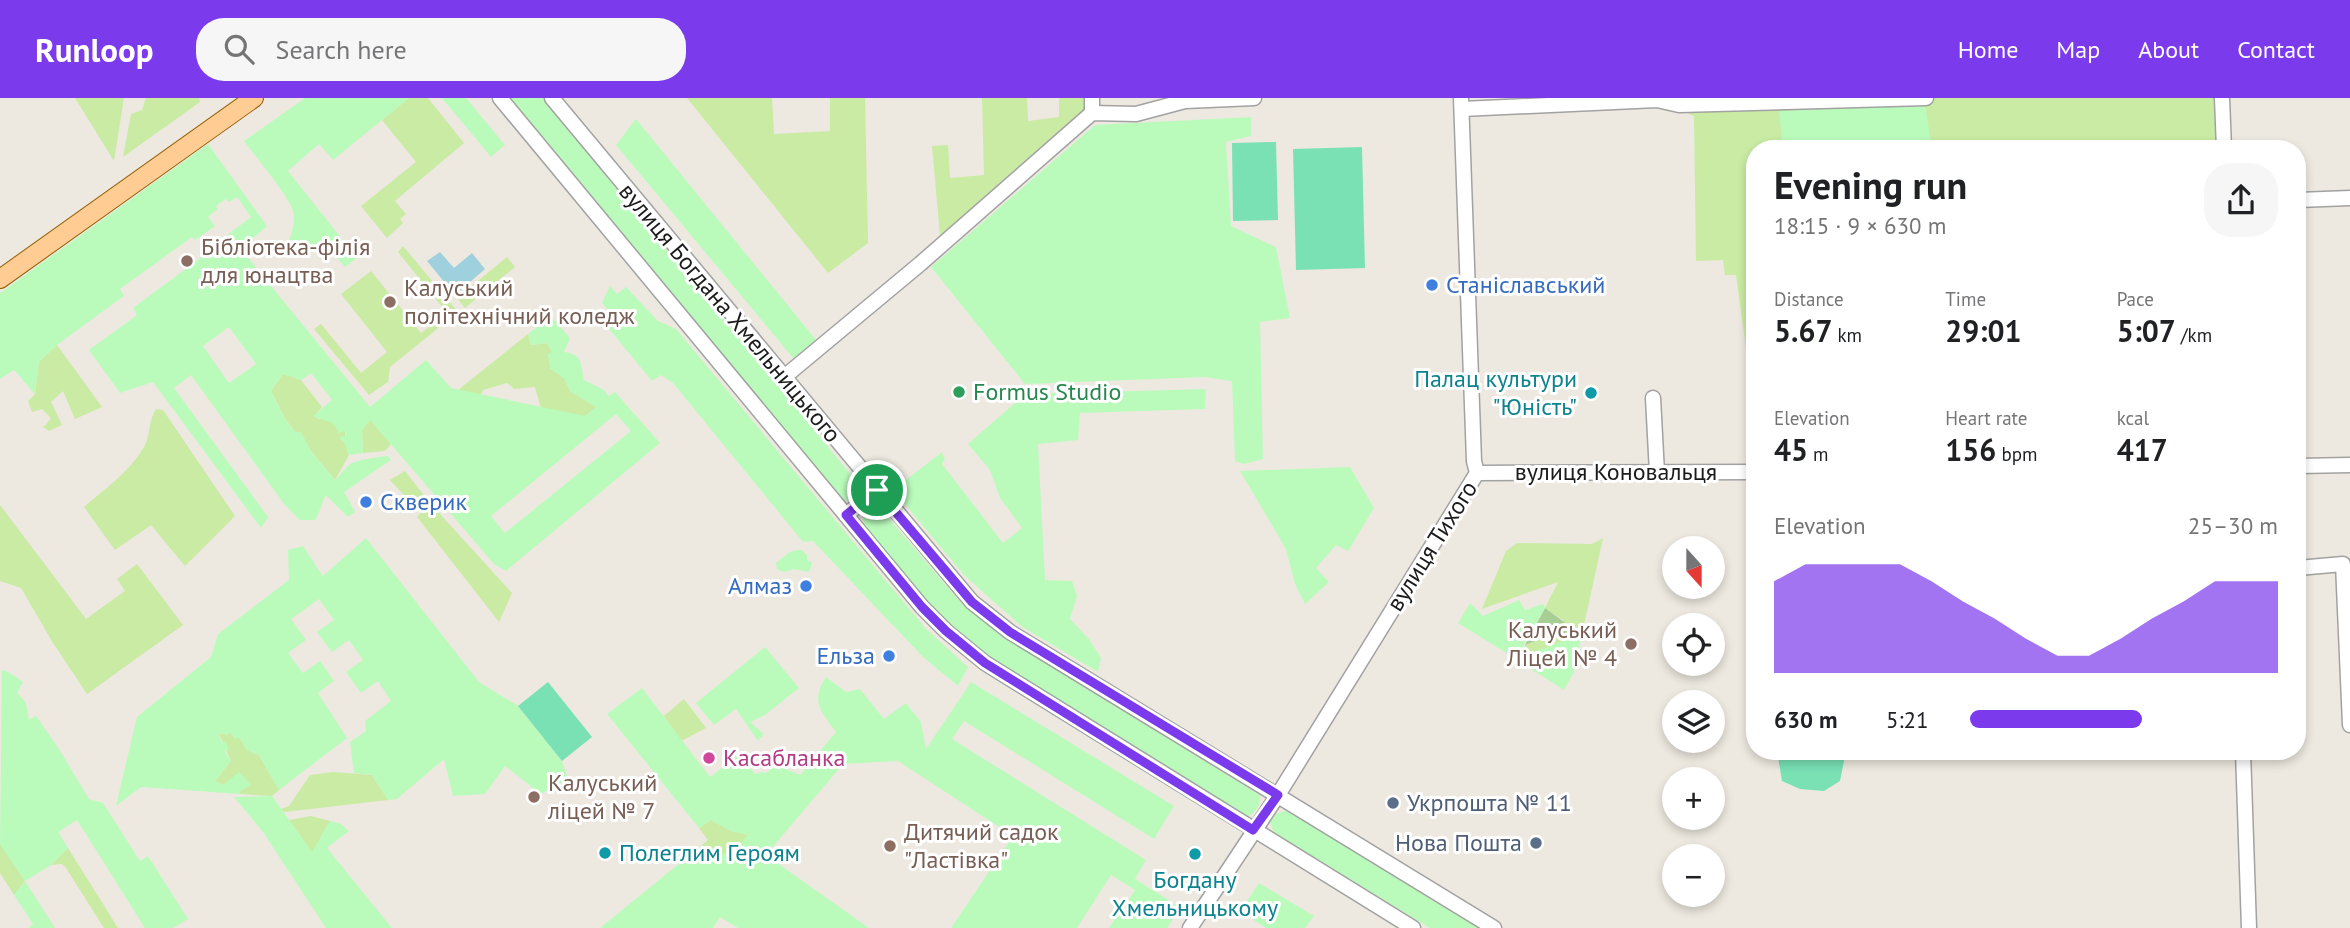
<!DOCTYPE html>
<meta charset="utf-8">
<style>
body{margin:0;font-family:"PT Sans",sans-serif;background:#f6f6f6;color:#202124;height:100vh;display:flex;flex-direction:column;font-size:26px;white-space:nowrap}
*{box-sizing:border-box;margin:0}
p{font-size:23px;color:#757577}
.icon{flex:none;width:38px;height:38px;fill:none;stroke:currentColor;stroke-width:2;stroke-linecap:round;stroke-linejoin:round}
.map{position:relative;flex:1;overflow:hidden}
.details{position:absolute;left:1746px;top:42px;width:560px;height:620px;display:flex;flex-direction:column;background:#fff;border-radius:28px;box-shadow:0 4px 10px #0003}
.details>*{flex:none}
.needle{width:46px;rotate:159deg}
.buttons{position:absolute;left:1662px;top:438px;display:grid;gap:14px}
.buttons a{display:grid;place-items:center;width:63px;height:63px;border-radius:50%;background:#fff;box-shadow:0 4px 10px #0003;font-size:35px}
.pin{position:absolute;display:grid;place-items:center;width:60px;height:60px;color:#fff;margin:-30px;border:4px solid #fff;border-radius:50%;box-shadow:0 2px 7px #0007}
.round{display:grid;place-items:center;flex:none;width:74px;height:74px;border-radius:28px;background:#f6f6f6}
.headline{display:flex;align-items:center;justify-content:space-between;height:119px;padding:0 28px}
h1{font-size:38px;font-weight:700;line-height:52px}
.metrics{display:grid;grid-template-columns:repeat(3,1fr);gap:10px;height:119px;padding:7px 28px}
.metrics div{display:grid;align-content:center}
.metrics b{font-size:30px;font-weight:700}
.metrics small{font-size:19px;font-weight:400}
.metrics p{font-size:19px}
.chart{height:196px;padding:14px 28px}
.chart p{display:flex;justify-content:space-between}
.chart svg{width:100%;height:126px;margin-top:7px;fill:#7c3aed;opacity:.7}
ul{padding:0 28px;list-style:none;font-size:23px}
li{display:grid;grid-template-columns:112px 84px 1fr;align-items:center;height:52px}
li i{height:18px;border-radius:9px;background:#7c3aed}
header{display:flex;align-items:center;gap:42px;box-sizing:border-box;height:98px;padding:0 35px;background:#7c3aed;color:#fff}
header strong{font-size:33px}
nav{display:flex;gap:38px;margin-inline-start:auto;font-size:24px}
.search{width:490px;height:63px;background:#f6f6f6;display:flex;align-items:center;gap:18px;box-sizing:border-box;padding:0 24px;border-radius:28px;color:#757577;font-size:26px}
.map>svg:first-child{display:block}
.grass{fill:#c9eba3}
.forest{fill:#a7cf93}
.park{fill:#bafbbc;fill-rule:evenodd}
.pitch{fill:#7ae1b5}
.water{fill:#9ed1dd}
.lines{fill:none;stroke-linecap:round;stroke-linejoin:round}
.minor-casing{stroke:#a2a2a2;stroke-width:17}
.major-casing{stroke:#935d00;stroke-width:20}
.minor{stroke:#fff;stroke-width:14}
.major{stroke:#ffcd94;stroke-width:18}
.route-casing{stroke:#fff;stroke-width:14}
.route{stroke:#7c3aed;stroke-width:9}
.education-dot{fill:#8d6e63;stroke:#fff;stroke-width:2.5}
.shop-dot{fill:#3f7fe0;stroke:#fff;stroke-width:2.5}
.leisure-dot{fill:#2e9e5b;stroke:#fff;stroke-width:2.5}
.culture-dot{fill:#0f9aa8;stroke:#fff;stroke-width:2.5}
.hotel-dot{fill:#d1479c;stroke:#fff;stroke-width:2.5}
.service-dot{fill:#5c6f8a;stroke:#fff;stroke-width:2.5}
.labels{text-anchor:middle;stroke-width:6;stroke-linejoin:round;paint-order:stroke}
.education-label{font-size:24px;fill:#785e54;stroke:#fff;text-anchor:start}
.shop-label{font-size:24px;fill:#366cbe;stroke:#fff;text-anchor:start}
.street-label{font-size:24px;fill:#1b1b1b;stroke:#fff}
.culture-label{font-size:24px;fill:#0d838f;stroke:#fff;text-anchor:end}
.leisure-label{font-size:24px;fill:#27864d;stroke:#fff;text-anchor:start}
.hotel-label{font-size:24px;fill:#b23c85;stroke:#fff;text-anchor:start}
.service-label{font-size:24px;fill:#4e5e75;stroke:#fff;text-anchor:start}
</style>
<header>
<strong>Runloop</strong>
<div class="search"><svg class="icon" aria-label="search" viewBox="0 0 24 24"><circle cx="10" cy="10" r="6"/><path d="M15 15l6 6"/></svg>Search here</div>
<nav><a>Home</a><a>Map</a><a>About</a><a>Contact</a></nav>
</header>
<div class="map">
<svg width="2350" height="830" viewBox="0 0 2350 830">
<rect width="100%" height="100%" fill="#ede9e0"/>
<g class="grass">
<polygon points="75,0 124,0 114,63"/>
<polygon points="146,0 199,0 200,4 123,59 131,16 142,12"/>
<polygon points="409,0 428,0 464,45 395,103 406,116 400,121 403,125 387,140 361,108 416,64 382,22"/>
<polygon points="687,0 772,0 774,36 830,33 830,0 865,0 868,145 828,175"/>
<polygon points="982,0 1027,0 1028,23 1059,19 1059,0 1084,0 1084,11 940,138 932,48 948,47 950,80 984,77"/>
<polygon points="1657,0 2216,0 2218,51 1755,51 1755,266 1747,257 1736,177 1725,177 1723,162 1696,163 1694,18 1657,2"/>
<polygon points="403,148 458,214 390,269 388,284 369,297 314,231 321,226 361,275 387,254 341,196 371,173 421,235 447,215 398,154"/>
<polygon points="507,159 515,169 465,210 457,200"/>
<polygon points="528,236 531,247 547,245 552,254 550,270 565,281 570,293 596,309 585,318 544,321 535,289 514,291 507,285 483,292 480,299 466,303 458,292"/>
<polygon points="57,247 102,309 75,321 63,293 51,304 62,327 49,333 42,328 45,328 51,320 42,311 32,314 28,303 35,296 39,264"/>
<polygon points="283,276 301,282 322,309 314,318 319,321 329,321 345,333 345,345 349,357 335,382 311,353 301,335 295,334 284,319 271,293"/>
<path d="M156,311L163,312L235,418L185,468L151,427L115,452L84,409C106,390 131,373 145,347C151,334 148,324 156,311Z"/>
<polygon points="370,321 391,346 385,353 363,355 362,332"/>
<polygon points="405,373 426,400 414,408 390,382"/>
<polygon points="430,405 512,495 499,524 417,419"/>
<polygon points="0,407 86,521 125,493 117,481 137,466 183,527 87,596 53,545 21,490 0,483"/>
<polygon points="1603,440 1584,527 1570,540 1552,549 1525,557 1525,547 1553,536 1565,537 1563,522 1545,510 1558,484 1482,511 1506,453 1517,445 1592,446"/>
<polygon points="684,601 706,630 681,643 664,618"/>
<polygon points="229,634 240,640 247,652 259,657 279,692 272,698 240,696 215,683 231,663 219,636"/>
<polygon points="333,674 372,677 388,702 284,714 281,711 289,708 310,677"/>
<polygon points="311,718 330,723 312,755 289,722"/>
<polygon points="711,722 731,733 749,737 732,756 691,756 708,742 699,730"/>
<polygon points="0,746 25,783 14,797 0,775"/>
<polygon points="68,750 118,830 104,830 66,770 62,766 51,767"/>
</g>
<polygon class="forest" points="1545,510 1571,529 1565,537 1553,536 1525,547"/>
<g class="park">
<path d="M305,0H409L333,62L319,46L288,73L357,160L345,169L325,145L283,157C288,144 297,127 293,113C289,98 255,58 244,43Z"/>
<polygon points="442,0 466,0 505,47 491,59"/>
<polygon points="509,0 542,0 856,383 861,391 858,399 852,404 843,402 838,397"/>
<polygon points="1925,6 1932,51 1783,51 1779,13"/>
<polygon points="1251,19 1251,38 1226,44 1231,128 1276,149 1290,220 1260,224 1263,361 1244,366 1235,363 1232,283 1205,279 1025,286 931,169 1095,27"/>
<polygon points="636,21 821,248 798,266 616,47"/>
<path d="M208,46L267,128L241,151L370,309L426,262L451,290L585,318L596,309L570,293L565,281L550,270L548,256L552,254L547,245L531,247L528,236L551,218L570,240L564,254C583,257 580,264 584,282L604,292L609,298L615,294L660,345L506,473L494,466L370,322L362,332L363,355L349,357L345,345L339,340L346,337L345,333L338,335C334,319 325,325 313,318L332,302L311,275L301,282L283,276L271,293L284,319L295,334H301L311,353L335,382C340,378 346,368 352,365C363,361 376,359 388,358L391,362L344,394L355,414L348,419L326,397C321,405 321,413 315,422H300L285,407L191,277L174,290L268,419L261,430L153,284L120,295L89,252L137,217L133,210L206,156L210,161L232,145L227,137L251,119L237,99L229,104L226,101L216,108L218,111L208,119L215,128L195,142L192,139L120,191L124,198L57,247L39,264L35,296L14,272L0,281V195ZM229,229L256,266L229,285L203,248ZM616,316L631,333L505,435L491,418Z"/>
<polygon points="610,188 617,196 626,189 658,223 676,231 926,531 968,569 958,588 923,559 813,443 803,444 673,285 661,277 652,283 609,231 617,223 602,205"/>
<polygon points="1206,291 1205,311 1080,315 1078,342 1038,346 1045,482 1072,483 1077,498 1070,521 1089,541 1101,560 1098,574 1021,528 964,477 893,392 942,354 945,361 942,366 1003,445 1022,430 1000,400 990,372 968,346 1025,296"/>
<polygon points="1350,369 1374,410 1348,453 1336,447 1316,470 1329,484 1305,506 1295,486 1286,451 1240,373"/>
<path d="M877,411L885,416L962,506L1005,540L1260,697C1261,707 1255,716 1246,719L992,561L941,519L866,432L863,423L864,416Z"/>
<polygon points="366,440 479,584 518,608 562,663 568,681 541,696 505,668 485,696 453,698 444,661 397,701 388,702 372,677 354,675 350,644 366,633 365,623 391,603 378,583 361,595 346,574 363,562 349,542 332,554 317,534 334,522 319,501 291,521 306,542 288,555 303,575 320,563 334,583 318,595 347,640 279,692 259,657 247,652 240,640 234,641 230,634 227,637 221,635 219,636 221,643 226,644 229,652 225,653 231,663 215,683 223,687 239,674 251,687 240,693 240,696 141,689 116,708 137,619 211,559 218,536 289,482 288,452 303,448 323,478"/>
<polygon points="797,452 802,452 807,457 807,462 812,465 809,474 794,471 784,474 777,471 776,465 790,454"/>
<path d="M1519,502L1525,512L1543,506L1545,510L1524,546L1525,557C1552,547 1563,547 1584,527L1574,574L1564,592L1517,562L1521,553L1516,561L1458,525L1470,505L1483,518Z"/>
<polygon points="765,549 799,590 765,617 750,624 764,636 758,643 736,611 714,627 696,605"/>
<path d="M2,572C8,573 18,580 23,584L17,595L26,605L29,622L36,618L59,651L89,701L103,705L140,763L148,758L188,821L173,830H145L77,722L58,734L68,750L51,767L25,783L55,830H29L33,826L14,797L25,783L0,746Z"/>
<path d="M826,579L846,594L860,591L884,621L906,605L921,624L926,651L971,584L1174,708L1154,741L964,623L952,641L1146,762L1135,781L1181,810L1167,830H1109L1135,792L1111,777L1077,830H951L1013,738L898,663L843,666L766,757L869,830H738L720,819L713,830H600L691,756H732L748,737L731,733L711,722L699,730L607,616L642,590L710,679L739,657L755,676L762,674L766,675L776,667L800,677L836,634C821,614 810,603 826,579Z"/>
<polygon points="272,698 312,754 330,723 341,726 349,733 327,750 392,830 326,830 263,734 234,699"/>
<polygon points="1288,712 1483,830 1430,830 1274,735 1270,724 1276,716"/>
<polygon points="1259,785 1314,818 1305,830 1266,830 1243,815 1241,812"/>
</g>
<g class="pitch">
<polygon points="1276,44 1278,122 1233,123 1232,45"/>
<polygon points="1362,49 1365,170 1296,172 1293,51"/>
<polygon points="548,584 592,639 562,663 518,608"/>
<polygon points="1777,653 1846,653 1840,683 1824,693 1800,691 1782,683"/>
</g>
<polygon class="water" points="440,154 454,170 472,155 485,171 455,197 427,163"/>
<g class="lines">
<defs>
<g id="minor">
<polyline points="500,0 922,509 946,533 985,565 1413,830"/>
<polyline points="552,0 972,504 1010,534 1494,830"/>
<polyline points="1092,0 1092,15"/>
<polyline points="2222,0 2224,51"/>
<polyline points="1462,11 1657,2 1679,7 1926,0"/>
<polyline points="2298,102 2350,100"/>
<polyline points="783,280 920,166 1092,15 1136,16 1185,3 1254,0"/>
<polyline points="1653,300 1657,375"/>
<polyline points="2298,368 2350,367"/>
<polyline points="1477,375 1755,374"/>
<polyline points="846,417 877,392"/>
<polyline points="2298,470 2343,466 2350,627"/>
<polyline points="2243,653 2249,830"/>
<polyline points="1190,830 1278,697 1477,375 1474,363 1461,0"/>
</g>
<polyline id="major" points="0,181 254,0"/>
</defs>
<use href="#minor" class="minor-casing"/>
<use href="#major" class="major-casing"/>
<use href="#minor" class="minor"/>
<use href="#major" class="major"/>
</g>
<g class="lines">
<defs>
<polygon id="route" points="877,392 972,504 1010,534 1278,697 1253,732 985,565 946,533 922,509 846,417"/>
</defs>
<use href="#route" class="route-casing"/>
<use href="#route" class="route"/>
</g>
<g class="education-dot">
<circle cx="187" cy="163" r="7"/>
<circle cx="390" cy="204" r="7"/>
<circle cx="1631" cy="546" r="7"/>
<circle cx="534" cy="699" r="7"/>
<circle cx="890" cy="748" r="7"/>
</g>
<g class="shop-dot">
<circle cx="1432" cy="187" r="7"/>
<circle cx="366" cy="404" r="7"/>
<circle cx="806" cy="488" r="7"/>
<circle cx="889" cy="558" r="7"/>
</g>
<circle class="leisure-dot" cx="959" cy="294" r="7"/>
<g class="culture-dot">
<circle cx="1591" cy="295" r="7"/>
<circle cx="605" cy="755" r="7"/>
<circle cx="1195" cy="756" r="7"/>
</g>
<circle class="hotel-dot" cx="709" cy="660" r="7"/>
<g class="service-dot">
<circle cx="1393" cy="705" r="7"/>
<circle cx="1536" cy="745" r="7"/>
</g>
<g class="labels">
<g class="education-label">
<text x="201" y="157">Бібліотека-філія<tspan x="201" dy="28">для юнацтва</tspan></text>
<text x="404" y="198">Калуський<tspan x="404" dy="28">політехнічний коледж</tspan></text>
<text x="1617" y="540" text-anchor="end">Калуський<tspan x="1617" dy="28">Ліцей № 4</tspan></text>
<text x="548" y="693">Калуський<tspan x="548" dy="28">ліцей № 7</tspan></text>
<text x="904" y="742">Дитячий садок<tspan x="904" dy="28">"Ластівка"</tspan></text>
</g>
<g class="shop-label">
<text x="1446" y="195">Станіславський</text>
<text x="380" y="412">Скверик</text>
<text x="792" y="496" text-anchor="end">Алмаз</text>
<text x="875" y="566" text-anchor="end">Ельза</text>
</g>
<g class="street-label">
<text transform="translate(730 215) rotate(50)" y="8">вулиця Богдана Хмельницького</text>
<text x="1616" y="382">вулиця Коновальця</text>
<text transform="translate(1432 448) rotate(-58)" y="8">вулиця Тихого</text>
</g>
<g class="culture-label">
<text x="1577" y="289">Палац культури<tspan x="1577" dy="28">"Юність"</tspan></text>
<text x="619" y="763" text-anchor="start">Полеглим Героям</text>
<text x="1195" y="790" text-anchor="middle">Богдану<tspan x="1195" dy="28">Хмельницькому</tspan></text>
</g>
<g class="leisure-label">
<text x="973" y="302">Formus Studio</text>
</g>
<g class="hotel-label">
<text x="723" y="668">Касабланка</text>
</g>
<g class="service-label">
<text x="1407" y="713">Укрпошта № 11</text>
<text x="1522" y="753" text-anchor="end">Нова Пошта</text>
</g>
</g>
</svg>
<div class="buttons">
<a><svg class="needle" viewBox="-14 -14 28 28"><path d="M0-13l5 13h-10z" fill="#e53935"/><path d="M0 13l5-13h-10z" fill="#757577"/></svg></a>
<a><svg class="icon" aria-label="locate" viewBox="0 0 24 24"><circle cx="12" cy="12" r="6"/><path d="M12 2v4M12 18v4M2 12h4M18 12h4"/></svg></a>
<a><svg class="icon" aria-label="layers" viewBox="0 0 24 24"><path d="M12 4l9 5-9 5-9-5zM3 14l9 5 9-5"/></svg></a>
<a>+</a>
<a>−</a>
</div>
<div class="pin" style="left:877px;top:392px;background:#1e9e55"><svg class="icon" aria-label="arrive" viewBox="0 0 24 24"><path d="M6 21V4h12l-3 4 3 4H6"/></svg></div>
<section class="details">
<div class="headline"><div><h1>Evening run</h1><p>18:15 · 9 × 630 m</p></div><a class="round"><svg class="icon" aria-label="share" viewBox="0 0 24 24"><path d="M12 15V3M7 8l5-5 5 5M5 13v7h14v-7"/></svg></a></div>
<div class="metrics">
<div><p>Distance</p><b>5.67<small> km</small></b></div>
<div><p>Time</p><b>29:01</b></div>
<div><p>Pace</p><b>5:07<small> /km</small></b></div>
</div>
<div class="metrics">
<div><p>Elevation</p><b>45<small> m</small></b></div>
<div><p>Heart rate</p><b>156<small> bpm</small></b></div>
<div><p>kcal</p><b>417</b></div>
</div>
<div class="chart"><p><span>Elevation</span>25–30 m</p>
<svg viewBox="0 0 160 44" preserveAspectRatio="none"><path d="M0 44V12L10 6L20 6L30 6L40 6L50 12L60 19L70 25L80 32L90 38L100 38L110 32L120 25L130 19L140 12L150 12L160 12V44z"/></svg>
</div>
<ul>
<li><b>630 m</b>5:21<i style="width:56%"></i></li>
</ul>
</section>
</div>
